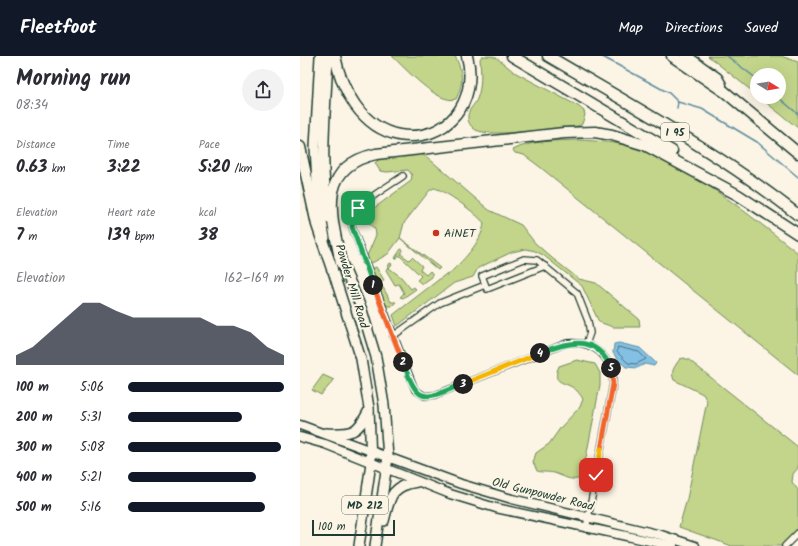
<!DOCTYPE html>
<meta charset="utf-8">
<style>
body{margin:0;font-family:Kalam,sans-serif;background:#f2f2f3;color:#2b2b33;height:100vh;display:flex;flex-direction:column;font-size:15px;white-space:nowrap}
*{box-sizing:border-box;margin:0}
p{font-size:13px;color:#7c7c81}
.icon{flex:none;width:22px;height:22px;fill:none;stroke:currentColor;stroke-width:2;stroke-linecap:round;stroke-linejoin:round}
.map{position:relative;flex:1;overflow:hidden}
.panel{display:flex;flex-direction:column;background:#fff;width:300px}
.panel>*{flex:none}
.needle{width:26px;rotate:101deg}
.fabs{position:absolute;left:450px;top:12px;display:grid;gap:8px}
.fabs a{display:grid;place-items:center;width:36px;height:36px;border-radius:50%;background:#fff;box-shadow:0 4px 16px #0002;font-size:20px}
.scale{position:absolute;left:12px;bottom:10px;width:83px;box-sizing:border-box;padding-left:4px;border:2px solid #1f3d34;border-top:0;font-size:11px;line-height:14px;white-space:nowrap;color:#1f3d34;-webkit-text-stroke:3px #fcf5e5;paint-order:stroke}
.pin{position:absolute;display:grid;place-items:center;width:34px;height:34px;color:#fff;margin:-17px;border-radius:8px;box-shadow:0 2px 6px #0006}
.km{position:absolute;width:20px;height:20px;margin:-10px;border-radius:50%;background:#222;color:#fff;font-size:11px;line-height:20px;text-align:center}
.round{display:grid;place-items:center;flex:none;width:42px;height:42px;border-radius:21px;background:#f2f2f3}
.head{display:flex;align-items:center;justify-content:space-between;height:68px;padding:0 16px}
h1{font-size:22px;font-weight:700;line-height:30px}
.metrics{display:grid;grid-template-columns:repeat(3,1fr);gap:6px;height:68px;padding:4px 16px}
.metrics div{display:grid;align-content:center}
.metrics b{font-size:17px;font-weight:700}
.metrics small{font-size:11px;font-weight:400}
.metrics p{font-size:11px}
.chart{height:112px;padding:8px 16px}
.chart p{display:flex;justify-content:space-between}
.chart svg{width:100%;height:72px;margin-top:4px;fill:#111827;opacity:.7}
ul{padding:0 16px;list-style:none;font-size:13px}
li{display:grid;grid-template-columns:64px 48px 1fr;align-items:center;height:30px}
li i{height:10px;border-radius:5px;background:#111827}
header{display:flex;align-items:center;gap:24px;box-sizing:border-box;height:56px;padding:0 20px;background:#111827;color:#fff}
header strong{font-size:19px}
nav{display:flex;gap:22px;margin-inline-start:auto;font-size:14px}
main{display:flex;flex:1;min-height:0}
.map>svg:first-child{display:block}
.green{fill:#c3d58a;stroke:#71895f}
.water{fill:#84c0e4;stroke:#5c8c9e}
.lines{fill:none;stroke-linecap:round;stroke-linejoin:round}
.shore{stroke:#47717a;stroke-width:1}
.stream{stroke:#5c8c9e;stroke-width:1.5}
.minor-casing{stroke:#1f3d34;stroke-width:8}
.secondary-casing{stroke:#1f3d34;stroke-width:11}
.primary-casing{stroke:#1f3d34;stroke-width:12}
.motorway-casing{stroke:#1f3d34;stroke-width:13}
.minor{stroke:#fcf5e5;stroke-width:5.5}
.secondary{stroke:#fcf5e5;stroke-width:8}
.primary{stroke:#fcf5e5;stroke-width:9}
.motorway{stroke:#fcf5e5;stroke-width:10}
.split-1-casing{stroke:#fff;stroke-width:8}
.split-2-casing{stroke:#fff;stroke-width:8}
.split-3-casing{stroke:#fff;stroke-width:8}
.split-4-casing{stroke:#fff;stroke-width:8}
.split-5-casing{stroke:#fff;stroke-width:8}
.split-6-casing{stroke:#fff;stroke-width:8}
.split-7-casing{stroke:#fff;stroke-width:8}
.split-1{stroke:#22a559;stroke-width:5}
.split-2{stroke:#f0652b;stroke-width:5}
.split-3{stroke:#22a559;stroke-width:5}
.split-4{stroke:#f5b400;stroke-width:5}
.split-5{stroke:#22a559;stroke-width:5}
.split-6{stroke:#f0652b;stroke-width:5}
.split-7{stroke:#f5b400;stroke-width:5}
.poi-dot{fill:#c8321e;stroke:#fcf5e5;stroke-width:1.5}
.labels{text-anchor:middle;stroke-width:4;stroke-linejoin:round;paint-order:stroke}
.shield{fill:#fcf5e5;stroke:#617469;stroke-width:1}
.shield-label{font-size:11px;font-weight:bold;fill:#1f3d34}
.poi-label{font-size:12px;fill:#1f3d34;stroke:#fcf5e5;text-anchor:start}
.street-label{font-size:12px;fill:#1f3d34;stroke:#fcf5e5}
</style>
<header>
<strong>Fleetfoot</strong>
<nav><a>Map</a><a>Directions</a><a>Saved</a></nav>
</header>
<main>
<section class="panel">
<div class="head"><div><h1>Morning run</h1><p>08:34</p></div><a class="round"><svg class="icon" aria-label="share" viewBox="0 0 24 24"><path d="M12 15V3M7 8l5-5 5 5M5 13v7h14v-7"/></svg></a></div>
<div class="metrics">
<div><p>Distance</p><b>0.63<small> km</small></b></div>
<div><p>Time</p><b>3:22</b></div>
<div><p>Pace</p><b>5:20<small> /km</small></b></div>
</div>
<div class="metrics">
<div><p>Elevation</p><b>7<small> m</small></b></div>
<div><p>Heart rate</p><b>139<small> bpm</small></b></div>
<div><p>kcal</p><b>38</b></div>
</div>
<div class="chart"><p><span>Elevation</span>162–169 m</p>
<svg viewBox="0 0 160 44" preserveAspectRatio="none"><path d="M0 44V38L10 33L20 24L30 15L40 6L50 6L60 11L70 15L80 15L90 15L100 15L110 15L120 20L130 20L140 24L150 33L160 38V44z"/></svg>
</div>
<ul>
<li><b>100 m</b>5:06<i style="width:100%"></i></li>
<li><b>200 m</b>5:31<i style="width:73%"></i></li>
<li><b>300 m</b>5:08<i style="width:98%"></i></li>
<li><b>400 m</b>5:21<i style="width:82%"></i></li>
<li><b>500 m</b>5:16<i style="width:88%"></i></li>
</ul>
</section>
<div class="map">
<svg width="498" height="490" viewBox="0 0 498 490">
<rect width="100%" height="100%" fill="#fcf5e5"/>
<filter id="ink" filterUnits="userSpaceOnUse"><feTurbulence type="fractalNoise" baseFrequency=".025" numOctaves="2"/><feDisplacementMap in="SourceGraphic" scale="8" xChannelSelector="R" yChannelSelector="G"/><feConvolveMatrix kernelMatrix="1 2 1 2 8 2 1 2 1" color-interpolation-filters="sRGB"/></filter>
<g filter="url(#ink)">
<g class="green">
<path d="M92,0H155C163,16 164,27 156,43C138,49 105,12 92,0Z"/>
<path d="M182,0H192L197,2L214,16L278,50L284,55L285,59L282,68L278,70C258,72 191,82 176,74C172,72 168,67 168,62C167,54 175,49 177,43C182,31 181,16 180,3Z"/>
<polygon points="408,0 481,0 498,6 498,72 459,41 479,41 479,19 457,19 457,39"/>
<path d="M278,84C298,85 319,86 338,93C393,112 452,161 498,197V319L240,111L224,99L215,97L213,94C231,84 257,85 278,84Z"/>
<path d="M121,98L127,101L189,154L221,169L235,187L252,202L279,223L296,227L339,263L340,271H313L299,266L282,230L243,199L235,195L226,193L212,196L178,212L173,221L154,227L97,270L93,259L146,218L147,220C161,206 182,187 184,167C177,158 145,134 134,132L130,134L104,167L100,182L140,212L138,214L100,182L88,198L72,207L69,205L67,200L76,179L75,173L65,164L66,158L111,125L112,119L108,114L87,116L80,115L75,107L81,101Z"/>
<polygon points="101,193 103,194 101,198 109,204 112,201 122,210 120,214 126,219 130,215 132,217 132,221 122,228 117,224 121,220 99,199 96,203 95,202"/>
<polygon points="90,207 92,208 89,212 101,221 111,233 114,231 116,233 103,242 100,241 104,237 99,228 95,229 86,214"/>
<polygon points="76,211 84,224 80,226 91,246 96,246 92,250 87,250 84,245 71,213"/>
<path d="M384,302L389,304L498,391V412L493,418L492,426L498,434V473L481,490H432L379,471L387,443L407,345L403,338L374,324C370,315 375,310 380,303Z"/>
<path d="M277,304L295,308L300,317V329L283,417L278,423C269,424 265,421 257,418C250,415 243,417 237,415L233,406L236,397L249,388L261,371L280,351L283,343C280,338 277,334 272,331C261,325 252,327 259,310Z"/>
<polygon points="23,319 34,324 21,339 12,334"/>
</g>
<polygon class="water" points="319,287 340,292 356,307 354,310 345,308 337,312 326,311 318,304 313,297 314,288"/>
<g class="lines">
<polygon class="shore" points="318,291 339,296 346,303 336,308 328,307 317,296"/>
<g class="stream">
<polyline points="301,0 369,37 378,46 377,52"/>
<polyline points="427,0 457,23"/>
<polyline points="478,41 498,58"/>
<polyline points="378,46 402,53 457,86 498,121"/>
</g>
<defs>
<g id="minor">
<path d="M103,120C92,128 57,148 53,159C50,166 53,175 56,181L115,334L125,340L135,339L267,287C294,284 313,302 313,328L286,473"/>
<polyline points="245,210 187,233 182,220 224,203 237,204 277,237 288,265 290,277 286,288"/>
<polyline points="93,280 140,247 185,229"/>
<polyline points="485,490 498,477"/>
</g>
<g id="secondary">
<polyline points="0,369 161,428 212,443 361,479 395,490"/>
<polyline points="0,381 25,388 150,438 196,452 373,490"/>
</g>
<g id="primary">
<polyline points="20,0 15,91 18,145 25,182"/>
<path d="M28,0C26,56 19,107 29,163"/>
<polyline points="39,200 62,254 69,278 76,301 84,349 88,401 75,490"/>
<polyline points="30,206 61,303 69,352 71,407 59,490"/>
<path d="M26,377C52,378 57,378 69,354"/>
<path d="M84,465C90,442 90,430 117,426"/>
</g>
<g id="motorway">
<path d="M35,0C41,33 62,72 99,79C147,87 179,45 167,0"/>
<polyline points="212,0 372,95"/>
<path d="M248,0C333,50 421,98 498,159"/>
<polyline points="372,0 425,36 498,97"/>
<polyline points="386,0 417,22 421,29"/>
<polyline points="0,91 17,169 32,213"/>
<path d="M41,207C32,162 15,111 76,98L264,77L295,76L312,79L345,89L438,139L498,178"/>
</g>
</defs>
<use href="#minor" class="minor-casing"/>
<use href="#secondary" class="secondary-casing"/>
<use href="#primary" class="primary-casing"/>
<use href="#motorway" class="motorway-casing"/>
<use href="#minor" class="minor"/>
<use href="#secondary" class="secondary"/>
<use href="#primary" class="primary"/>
<use href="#motorway" class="motorway"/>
</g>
</g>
<g class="lines" filter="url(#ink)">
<defs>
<polyline id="split-1" points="58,152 53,159 52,171 73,229"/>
<polyline id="split-2" points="73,229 103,306"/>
<path id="split-3" d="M103,306C119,350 123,344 163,328"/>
<polyline id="split-4" points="163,328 240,297"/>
<path id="split-5" d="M240,297C269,286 295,277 311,312"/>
<polyline id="split-6" points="301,393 313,328 311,312"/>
<polyline id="split-7" points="296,419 301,393"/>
</defs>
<use href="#split-1" class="split-1-casing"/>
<use href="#split-2" class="split-2-casing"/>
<use href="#split-3" class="split-3-casing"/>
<use href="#split-4" class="split-4-casing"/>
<use href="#split-5" class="split-5-casing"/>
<use href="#split-6" class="split-6-casing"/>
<use href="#split-7" class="split-7-casing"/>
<use href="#split-1" class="split-1"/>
<use href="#split-2" class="split-2"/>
<use href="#split-3" class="split-3"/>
<use href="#split-4" class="split-4"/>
<use href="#split-5" class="split-5"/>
<use href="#split-6" class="split-6"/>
<use href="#split-7" class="split-7"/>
</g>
<circle class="poi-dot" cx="136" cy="177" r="4"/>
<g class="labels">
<g class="shield">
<rect x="361" y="67" width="28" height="18" rx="3"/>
<rect x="42" y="440" width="46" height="18" rx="3"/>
</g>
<g class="shield-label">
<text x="375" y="80">I 95</text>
<text x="65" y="453">MD 212</text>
</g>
<g class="poi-label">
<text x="144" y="181">AiNET</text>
</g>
<g class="street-label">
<text transform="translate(52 230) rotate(73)" y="4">Powder Mill Road</text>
<text transform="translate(243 438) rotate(14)" y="4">Old Gunpowder Road</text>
</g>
</g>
</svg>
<div class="fabs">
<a><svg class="needle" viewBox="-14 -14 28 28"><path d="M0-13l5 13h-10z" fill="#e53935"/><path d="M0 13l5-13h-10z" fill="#7c7c81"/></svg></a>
</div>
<div class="scale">100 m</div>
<div class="pin" style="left:58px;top:152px;background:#1e9e55"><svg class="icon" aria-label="arrive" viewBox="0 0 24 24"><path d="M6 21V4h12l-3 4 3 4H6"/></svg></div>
<div class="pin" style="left:296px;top:419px;background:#d93025"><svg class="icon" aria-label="check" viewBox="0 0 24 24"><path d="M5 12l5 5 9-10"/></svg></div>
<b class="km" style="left:73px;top:229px">1</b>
<b class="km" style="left:103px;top:306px">2</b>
<b class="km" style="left:163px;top:328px">3</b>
<b class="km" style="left:240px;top:297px">4</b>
<b class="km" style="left:311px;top:312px">5</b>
</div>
</main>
